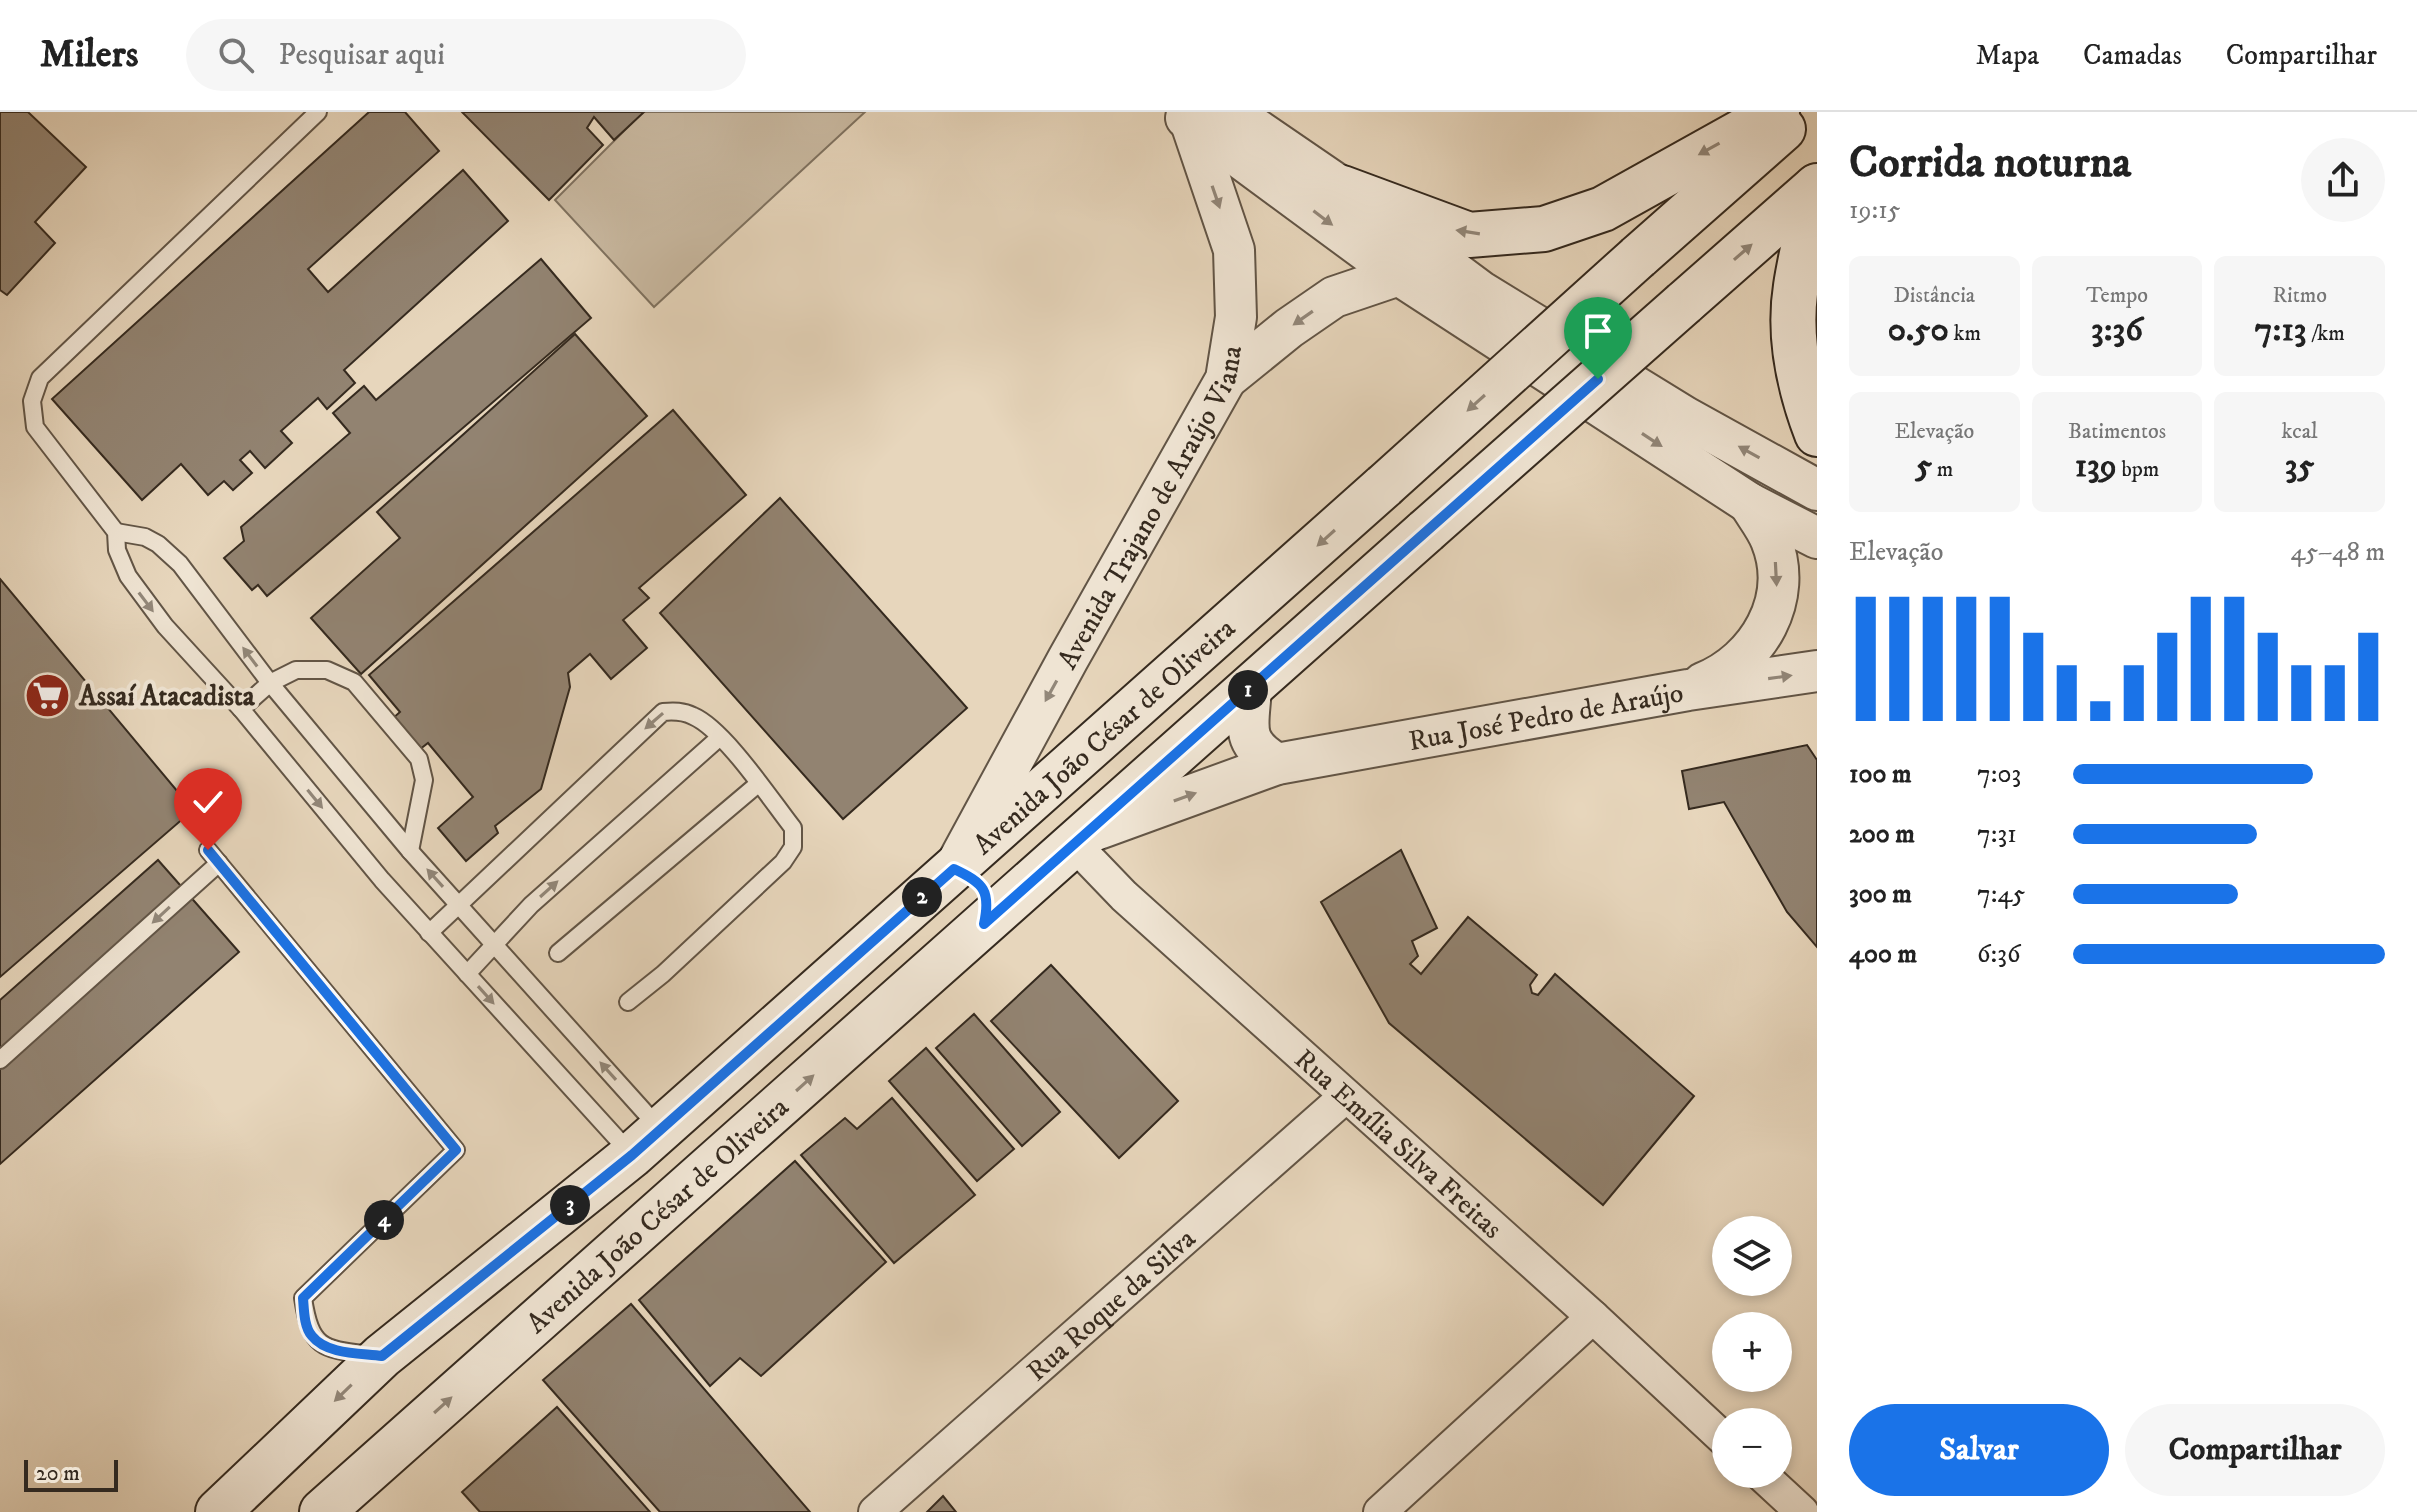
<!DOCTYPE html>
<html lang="pt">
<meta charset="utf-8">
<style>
body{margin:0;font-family:"IM FELL DW Pica",serif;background:#f6f6f6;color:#222;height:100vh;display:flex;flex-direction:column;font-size:30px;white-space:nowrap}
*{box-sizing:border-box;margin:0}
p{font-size:26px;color:#767676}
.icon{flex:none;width:44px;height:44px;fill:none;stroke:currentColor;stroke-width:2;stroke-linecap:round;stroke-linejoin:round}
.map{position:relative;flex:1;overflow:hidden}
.sheet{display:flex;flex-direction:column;background:#fff;width:600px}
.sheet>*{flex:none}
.buttons{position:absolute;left:1712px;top:1104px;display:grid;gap:16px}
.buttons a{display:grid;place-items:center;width:80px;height:80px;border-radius:50%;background:#fff;box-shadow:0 4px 12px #0003;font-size:40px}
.scale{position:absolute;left:24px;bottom:20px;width:94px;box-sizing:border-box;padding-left:8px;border:4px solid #352a1f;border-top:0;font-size:22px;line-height:28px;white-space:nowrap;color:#352a1f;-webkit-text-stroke:6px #efe4d3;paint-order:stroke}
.pin{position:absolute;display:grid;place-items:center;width:68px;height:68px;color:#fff;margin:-82px -34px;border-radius:50% 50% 50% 0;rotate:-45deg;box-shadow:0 0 8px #0007}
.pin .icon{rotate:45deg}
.km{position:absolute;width:40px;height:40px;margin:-20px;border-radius:50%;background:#222;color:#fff;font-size:22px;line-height:40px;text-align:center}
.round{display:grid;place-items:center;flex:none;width:84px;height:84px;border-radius:42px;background:#f6f6f6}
.overview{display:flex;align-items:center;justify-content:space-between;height:136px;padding:0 32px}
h1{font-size:44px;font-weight:800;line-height:60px}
.figures{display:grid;grid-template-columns:repeat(3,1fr);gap:12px;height:136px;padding:8px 32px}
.figures div{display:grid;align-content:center;border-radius:12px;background:#f6f6f6;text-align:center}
.figures b{font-size:34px;font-weight:800}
.figures small{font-size:22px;font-weight:400}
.figures p{font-size:22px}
.chart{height:224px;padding:16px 32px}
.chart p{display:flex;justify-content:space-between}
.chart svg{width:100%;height:144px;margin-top:8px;stroke:#1a73e8;stroke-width:6}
.action{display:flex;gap:16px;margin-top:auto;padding:16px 32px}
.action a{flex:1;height:92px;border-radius:48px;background:#1a73e8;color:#fff;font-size:32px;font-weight:800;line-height:92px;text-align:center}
.action a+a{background:#f6f6f6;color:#222}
ul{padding:0 32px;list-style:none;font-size:26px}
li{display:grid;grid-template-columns:128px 96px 1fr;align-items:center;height:60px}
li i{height:20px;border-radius:10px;background:#1a73e8}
header{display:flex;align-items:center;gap:48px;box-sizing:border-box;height:112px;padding:0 40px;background:#fff;border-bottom:2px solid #e0e0e0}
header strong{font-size:38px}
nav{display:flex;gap:44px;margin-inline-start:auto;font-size:28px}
.search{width:560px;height:72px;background:#f6f6f6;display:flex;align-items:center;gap:20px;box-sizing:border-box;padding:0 28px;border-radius:44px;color:#767676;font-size:30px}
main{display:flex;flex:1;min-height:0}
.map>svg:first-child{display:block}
.pitch{fill:#c9b9a1;stroke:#7f7260;stroke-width:2}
.building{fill:#928371;stroke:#352a1f;stroke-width:2}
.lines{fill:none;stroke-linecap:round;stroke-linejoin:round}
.service-casing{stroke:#625546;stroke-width:20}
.minor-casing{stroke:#625546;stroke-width:36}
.tertiary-casing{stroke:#625546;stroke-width:44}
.secondary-casing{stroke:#352a1f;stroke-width:48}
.service{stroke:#efe4d3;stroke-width:16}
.minor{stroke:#efe4d3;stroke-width:32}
.tertiary{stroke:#efe4d3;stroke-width:40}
.secondary{stroke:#efe4d3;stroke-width:44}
.secondary-bridge-casing{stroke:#352a1f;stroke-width:48;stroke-linecap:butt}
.secondary-bridge{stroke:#efe4d3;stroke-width:44}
.oneway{fill:#928779}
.route-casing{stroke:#fff;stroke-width:16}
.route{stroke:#1a73e8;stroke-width:10}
.labels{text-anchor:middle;stroke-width:8;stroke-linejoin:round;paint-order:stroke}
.street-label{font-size:28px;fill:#352a1f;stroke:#efe4d3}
.poi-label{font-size:28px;font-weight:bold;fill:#352a1f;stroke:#efe4d3;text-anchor:start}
</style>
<header>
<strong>Milers</strong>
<div class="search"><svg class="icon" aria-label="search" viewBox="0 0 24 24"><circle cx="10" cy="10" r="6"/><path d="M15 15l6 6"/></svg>Pesquisar aqui</div>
<nav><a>Mapa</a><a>Camadas</a><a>Compartilhar</a></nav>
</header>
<main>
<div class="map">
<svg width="1817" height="1400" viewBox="0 0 1817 1400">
<rect width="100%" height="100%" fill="#e7d6bc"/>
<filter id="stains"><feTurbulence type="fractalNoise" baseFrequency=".0025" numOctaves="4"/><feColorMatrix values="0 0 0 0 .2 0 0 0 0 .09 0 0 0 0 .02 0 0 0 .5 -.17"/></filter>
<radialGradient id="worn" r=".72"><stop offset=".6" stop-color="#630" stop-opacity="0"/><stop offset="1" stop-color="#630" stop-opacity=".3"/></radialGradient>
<polygon class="pitch" points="643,0 865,0 654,195 555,88"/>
<g class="building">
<polygon points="0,0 28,0 86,55 35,110 55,131 7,183 0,178"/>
<polygon points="369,0 405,0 439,39 308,157 328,180 463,58 508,109 344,258 355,271 327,297 318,286 281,319 292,331 265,356 250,339 240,348 252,361 233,378 224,369 208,383 181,352 142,388 52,287"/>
<polygon points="462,0 644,0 614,28 594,5 587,16 603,33 549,88"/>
<polygon points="541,147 591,206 267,484 258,473 252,478 224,446 244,429 241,415 350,321 333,301 364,274 376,288"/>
<polygon points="575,222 647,304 361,562 311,506 400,426 377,400"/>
<polygon points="673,298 746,383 639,476 649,486 623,508 647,536 611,567 590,542 568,561 570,575 541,677 495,714 498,721 466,749 438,716 473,685 428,631 419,638 392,607 400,600 369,563"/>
<polygon points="780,386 967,596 843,707 660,501"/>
<polygon points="0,467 193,698 0,865"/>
<polygon points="1807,633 1817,648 1817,835 1787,800 1724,690 1689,697 1682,659"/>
<polygon points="1401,738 1437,816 1412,829 1418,844 1410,852 1421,862 1468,805 1537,863 1530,873 1532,881 1538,883 1555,862 1694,984 1603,1093 1389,911 1321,790"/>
<polygon points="158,748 239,840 0,1052 0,888"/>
<polygon points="1051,853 1178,989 1119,1046 991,909"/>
<polygon points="974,902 1060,1000 1022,1034 936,936"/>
<polygon points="926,936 1014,1037 977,1069 889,969"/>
<polygon points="892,986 975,1083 894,1151 801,1043 845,1006 857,1017"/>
<polygon points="795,1049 886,1150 761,1264 740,1246 710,1274 639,1188"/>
<polygon points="631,1192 810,1400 660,1400 543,1268"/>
<polygon points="557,1295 650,1400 480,1400 462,1380"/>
<polygon points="943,1384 956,1400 927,1400"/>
</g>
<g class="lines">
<defs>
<g id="service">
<polyline points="318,0 40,266 32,289 35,315 116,420 117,438 128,464 165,514 241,597 382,768 631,1042"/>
<polyline points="116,420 145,425 158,432 180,452 270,571 410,739 659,1016"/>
<polyline points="241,597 270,571 296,558 327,558 354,570 419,647 424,668 410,739"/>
<path d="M208,738L456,1038L303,1186C311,1238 323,1237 372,1243"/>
<path d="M429,821L663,600C674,599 683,599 693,604C724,617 771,688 793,716V735L783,750L663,862L628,890"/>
<polyline points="558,841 758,672"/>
<polyline points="467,862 531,793 720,625"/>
<polyline points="0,948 219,751"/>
</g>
<g id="minor">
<path id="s1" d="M1074,732L1124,784L1593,1205L1726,1329"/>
<polyline points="1761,1362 1802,1400"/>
<path id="s2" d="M875,1400L1346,984"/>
<polyline points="1380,1400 1593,1205"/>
</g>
<g id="tertiary">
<polyline points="1231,0 1342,76 1480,179 1685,305 1817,378"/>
<polyline points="1186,6 1399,163 1749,391 1817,426"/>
<polyline points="1226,267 1289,216 1334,185 1399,163 1416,170"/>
<path d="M1703,571C1758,549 1795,487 1771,428C1766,415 1756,403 1749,391"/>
<path d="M1251,575C1249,615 1239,629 1277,652"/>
<path id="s3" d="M1090,720L1277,652L1688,578L1817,559"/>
<path id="s4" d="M960,746L1068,547L1226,267L1236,205L1234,138L1191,11"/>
</g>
<g id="secondary">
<path d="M1816,75C1810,108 1801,141 1796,174C1788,224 1799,275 1817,322"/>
<polyline points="1342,76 1469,123 1544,117 1603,97 1777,0"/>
<polyline points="1638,145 1783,17"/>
<polyline points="1684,191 1817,74"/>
<path id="s5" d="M218,1400L382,1244L632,1043L1384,374"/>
<path id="s6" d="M322,1400L1426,419"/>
</g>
</defs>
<use href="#service" class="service-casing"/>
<use href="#minor" class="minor-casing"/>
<use href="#tertiary" class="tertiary-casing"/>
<use href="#secondary" class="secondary-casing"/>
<use href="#service" class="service"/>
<use href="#minor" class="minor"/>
<use href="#tertiary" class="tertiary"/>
<use href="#secondary" class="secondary"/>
<defs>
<g id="secondary-bridge">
<polyline points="1384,374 1638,145"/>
<polyline points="1426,419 1684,191"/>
</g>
</defs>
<use href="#secondary-bridge" class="secondary-bridge-casing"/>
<use href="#secondary-bridge" class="secondary-bridge"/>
</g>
<defs><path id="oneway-solid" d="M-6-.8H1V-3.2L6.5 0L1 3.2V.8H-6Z" transform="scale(2)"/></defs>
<g class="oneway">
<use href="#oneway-solid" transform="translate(1709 37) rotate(151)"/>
<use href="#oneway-solid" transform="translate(1216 85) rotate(71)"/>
<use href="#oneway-solid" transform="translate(1323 106) rotate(37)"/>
<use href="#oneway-solid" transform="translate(1468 120) rotate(-171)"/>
<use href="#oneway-solid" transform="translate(1743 140) rotate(-41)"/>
<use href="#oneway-solid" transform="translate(1303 206) rotate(145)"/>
<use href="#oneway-solid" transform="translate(1476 291) rotate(138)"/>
<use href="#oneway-solid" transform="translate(1652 328) rotate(33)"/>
<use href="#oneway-solid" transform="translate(1749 340) rotate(-151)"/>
<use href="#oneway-solid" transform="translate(1326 426) rotate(138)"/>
<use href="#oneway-solid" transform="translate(1776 462) rotate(87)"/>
<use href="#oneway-solid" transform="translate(146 490) rotate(53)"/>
<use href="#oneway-solid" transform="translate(250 545) rotate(-127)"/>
<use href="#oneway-solid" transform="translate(1780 565) rotate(-8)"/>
<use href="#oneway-solid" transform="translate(1051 579) rotate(119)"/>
<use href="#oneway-solid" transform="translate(654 609) rotate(139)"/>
<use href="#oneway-solid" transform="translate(1185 685) rotate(-20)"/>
<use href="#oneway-solid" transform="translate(315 687) rotate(51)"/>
<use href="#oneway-solid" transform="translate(435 766) rotate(-132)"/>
<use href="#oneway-solid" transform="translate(549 777) rotate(-42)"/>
<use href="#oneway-solid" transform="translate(161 803) rotate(137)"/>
<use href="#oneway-solid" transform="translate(486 883) rotate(48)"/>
<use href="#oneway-solid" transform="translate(608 959) rotate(-132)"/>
<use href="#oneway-solid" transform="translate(805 971) rotate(-42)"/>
<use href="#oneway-solid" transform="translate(343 1281) rotate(136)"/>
<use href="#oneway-solid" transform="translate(443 1293) rotate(-42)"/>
</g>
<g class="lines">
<defs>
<path id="route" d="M208,738L456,1038L303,1186C304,1198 304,1215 312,1224C327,1243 361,1241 382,1244L632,1043L954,757C984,771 991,779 984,812L1598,267"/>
</defs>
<use href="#route" class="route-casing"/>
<use href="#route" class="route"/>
</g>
<defs>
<symbol id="supermarket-disc" viewBox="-11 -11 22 22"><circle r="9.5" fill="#8f2418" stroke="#efe4d3"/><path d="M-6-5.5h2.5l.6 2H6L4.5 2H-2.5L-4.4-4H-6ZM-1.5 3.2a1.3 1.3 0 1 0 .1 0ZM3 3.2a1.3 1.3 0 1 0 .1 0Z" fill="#fff"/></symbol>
</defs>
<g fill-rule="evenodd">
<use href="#supermarket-disc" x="22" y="558" width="51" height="51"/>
</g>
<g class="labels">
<g class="street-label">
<text dy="10" stroke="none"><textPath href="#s4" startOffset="400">Avenida Trajano de Araújo Viana</textPath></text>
<text dy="10" stroke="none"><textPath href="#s3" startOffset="472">Rua José Pedro de Araújo</textPath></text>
<text dy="10" stroke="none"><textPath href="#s5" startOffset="1178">Avenida João César de Oliveira</textPath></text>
<text dy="10" stroke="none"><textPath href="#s1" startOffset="442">Rua Emília Silva Freitas</textPath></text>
<text dy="10" stroke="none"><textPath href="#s6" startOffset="448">Avenida João César de Oliveira</textPath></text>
<text dy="10" stroke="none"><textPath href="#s2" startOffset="314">Rua Roque da Silva</textPath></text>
</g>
<g class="poi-label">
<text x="79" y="593">Assaí Atacadista</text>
</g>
</g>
<rect width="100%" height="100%" filter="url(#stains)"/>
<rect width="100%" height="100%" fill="url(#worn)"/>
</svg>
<div class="buttons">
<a><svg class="icon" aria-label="layers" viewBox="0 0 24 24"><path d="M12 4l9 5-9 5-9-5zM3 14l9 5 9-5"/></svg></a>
<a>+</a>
<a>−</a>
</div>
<div class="scale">20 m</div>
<div class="pin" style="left:1598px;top:267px;background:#1e9e55"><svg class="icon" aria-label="arrive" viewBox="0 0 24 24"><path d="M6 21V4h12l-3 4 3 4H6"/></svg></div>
<div class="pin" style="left:208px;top:738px;background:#d93025"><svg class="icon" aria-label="check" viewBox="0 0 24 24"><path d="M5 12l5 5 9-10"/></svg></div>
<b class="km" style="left:1248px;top:578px">1</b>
<b class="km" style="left:922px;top:785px">2</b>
<b class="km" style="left:570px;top:1093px">3</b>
<b class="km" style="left:384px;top:1108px">4</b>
</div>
<section class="sheet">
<div class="overview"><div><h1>Corrida noturna</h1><p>19:15</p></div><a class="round"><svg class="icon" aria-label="share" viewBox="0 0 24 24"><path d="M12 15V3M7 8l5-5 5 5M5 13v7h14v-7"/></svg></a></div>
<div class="figures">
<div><p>Distância</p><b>0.50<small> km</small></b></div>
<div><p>Tempo</p><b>3:36</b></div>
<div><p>Ritmo</p><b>7:13<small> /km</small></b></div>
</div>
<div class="figures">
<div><p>Elevação</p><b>5<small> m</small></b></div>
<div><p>Batimentos</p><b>139<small> bpm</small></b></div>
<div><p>kcal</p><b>35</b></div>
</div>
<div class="chart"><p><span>Elevação</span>45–48 m</p>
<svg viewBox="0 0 160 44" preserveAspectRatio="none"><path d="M5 44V6M15 44V6M25 44V6M35 44V6M45 44V6M55 44V17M65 44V27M75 44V38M85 44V27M95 44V17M105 44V6M115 44V6M125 44V17M135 44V27M145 44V27M155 44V17"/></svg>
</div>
<ul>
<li><b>100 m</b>7:03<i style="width:77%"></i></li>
<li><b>200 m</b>7:31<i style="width:59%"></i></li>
<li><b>300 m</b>7:45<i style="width:53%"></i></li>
<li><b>400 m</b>6:36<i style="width:100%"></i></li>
</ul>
<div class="action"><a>Salvar</a><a>Compartilhar</a></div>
</section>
</main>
